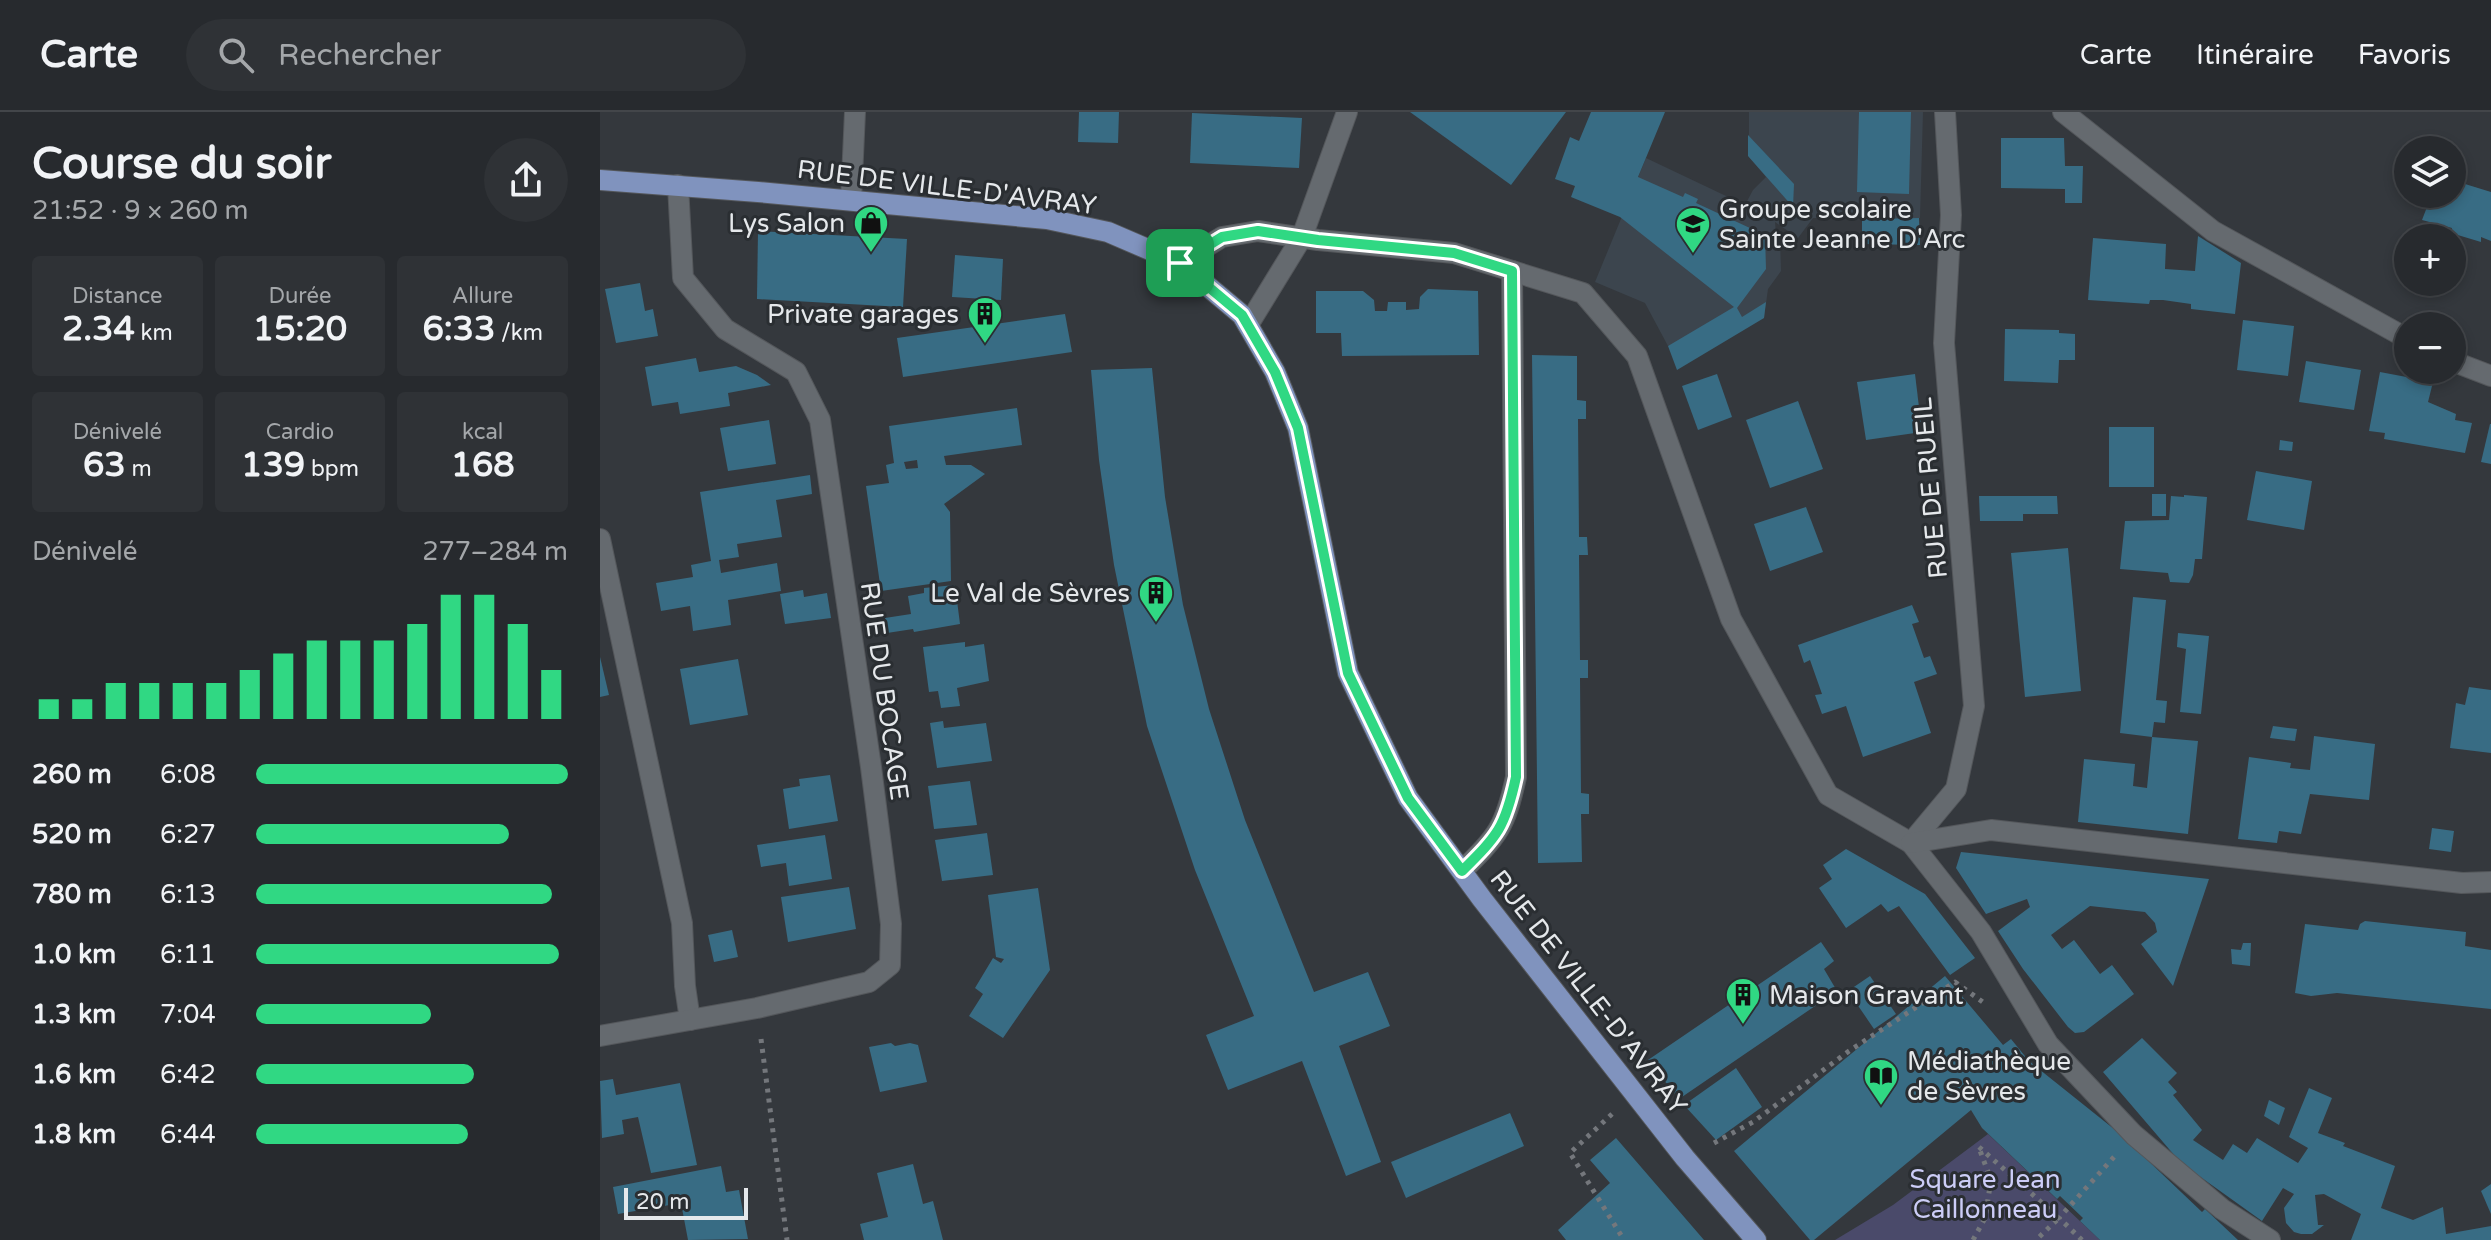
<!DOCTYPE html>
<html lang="fr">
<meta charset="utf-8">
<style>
body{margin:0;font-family:"Varela Round",sans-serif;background:#2f3236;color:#f1f3f6;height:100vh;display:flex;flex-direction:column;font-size:30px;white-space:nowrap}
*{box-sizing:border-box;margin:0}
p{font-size:26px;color:#a4a7aa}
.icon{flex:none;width:44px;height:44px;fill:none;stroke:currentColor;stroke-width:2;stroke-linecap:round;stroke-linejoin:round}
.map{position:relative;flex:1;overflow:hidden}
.details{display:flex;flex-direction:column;background:#272a2e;width:600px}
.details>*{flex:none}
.buttons{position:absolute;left:1794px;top:24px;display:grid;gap:16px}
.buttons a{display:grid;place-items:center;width:72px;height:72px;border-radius:50%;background:#272a2e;box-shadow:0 4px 12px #0003,0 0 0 2px #43464a;font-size:40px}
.scale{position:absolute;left:24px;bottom:20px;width:124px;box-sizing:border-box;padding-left:8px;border:4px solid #e5e8eb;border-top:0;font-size:22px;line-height:28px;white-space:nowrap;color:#e5e8eb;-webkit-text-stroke:6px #2a2e32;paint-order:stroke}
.pin{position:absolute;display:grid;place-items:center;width:68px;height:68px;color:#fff;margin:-34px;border-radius:16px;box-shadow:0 4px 12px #0006}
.round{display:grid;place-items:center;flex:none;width:84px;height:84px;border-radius:42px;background:#2f3236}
.overview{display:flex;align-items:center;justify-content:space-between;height:136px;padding:0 32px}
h1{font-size:44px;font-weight:700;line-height:60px}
.figures{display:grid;grid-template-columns:repeat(3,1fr);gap:12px;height:136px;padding:8px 32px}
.figures div{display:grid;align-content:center;border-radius:8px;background:#2f3236;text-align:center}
.figures b{font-size:34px;font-weight:700}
.figures small{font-size:22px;font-weight:400}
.figures p{font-size:22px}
.chart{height:224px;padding:16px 32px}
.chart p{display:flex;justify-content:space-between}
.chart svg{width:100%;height:144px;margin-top:8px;stroke:#30d883;stroke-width:6}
ul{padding:0 32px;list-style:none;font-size:26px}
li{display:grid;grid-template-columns:128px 96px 1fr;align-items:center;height:60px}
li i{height:20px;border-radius:10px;background:#30d883}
header{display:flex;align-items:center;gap:48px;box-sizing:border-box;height:112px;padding:0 40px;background:#272a2e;border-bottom:2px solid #43464a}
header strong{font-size:38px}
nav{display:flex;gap:44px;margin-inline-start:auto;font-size:28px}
.search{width:560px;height:72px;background:#2f3236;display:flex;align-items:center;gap:20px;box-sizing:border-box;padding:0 28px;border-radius:44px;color:#a4a7aa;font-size:30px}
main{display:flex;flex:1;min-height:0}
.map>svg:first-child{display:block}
.built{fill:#3c454e}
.green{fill:#4a4a6a}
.building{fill:#386c84;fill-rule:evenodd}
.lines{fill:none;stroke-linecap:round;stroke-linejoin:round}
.minor-casing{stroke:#54575b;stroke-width:22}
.major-casing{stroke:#54575b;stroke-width:22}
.path{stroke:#74777c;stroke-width:5;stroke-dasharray:4 6;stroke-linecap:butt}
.minor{stroke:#656a6f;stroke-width:20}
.major{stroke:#8093be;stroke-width:20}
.route-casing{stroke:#fff;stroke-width:16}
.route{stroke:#30d883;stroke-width:10}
.labels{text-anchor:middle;stroke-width:6;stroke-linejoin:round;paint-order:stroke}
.street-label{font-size:26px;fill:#e5e8eb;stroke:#2a2e32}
.poi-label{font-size:26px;fill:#e5e8eb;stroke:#2a2e32;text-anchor:start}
.park-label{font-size:26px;fill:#cccdf7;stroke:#2a2e32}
</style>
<header>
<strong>Carte</strong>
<div class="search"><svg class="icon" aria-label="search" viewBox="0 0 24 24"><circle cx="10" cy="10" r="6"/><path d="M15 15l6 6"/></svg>Rechercher</div>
<nav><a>Carte</a><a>Itinéraire</a><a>Favoris</a></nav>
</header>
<main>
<section class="details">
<div class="overview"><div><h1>Course du soir</h1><p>21:52 · 9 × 260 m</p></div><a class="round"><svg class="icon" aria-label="share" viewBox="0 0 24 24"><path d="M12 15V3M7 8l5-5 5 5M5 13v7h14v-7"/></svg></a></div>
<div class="figures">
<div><p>Distance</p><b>2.34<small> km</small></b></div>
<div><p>Durée</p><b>15:20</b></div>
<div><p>Allure</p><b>6:33<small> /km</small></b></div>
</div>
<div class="figures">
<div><p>Dénivelé</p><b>63<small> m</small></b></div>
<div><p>Cardio</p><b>139<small> bpm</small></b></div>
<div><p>kcal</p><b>168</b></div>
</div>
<div class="chart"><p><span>Dénivelé</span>277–284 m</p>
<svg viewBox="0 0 160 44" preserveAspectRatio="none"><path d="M5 44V38M15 44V38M25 44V33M35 44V33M45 44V33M55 44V33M65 44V29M75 44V24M85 44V20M95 44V20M105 44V20M115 44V15M125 44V6M135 44V6M145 44V15M155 44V29"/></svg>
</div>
<ul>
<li><b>260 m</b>6:08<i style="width:100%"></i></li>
<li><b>520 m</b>6:27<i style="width:81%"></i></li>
<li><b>780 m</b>6:13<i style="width:95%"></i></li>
<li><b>1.0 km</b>6:11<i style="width:97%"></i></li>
<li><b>1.3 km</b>7:04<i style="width:56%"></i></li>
<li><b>1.6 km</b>6:42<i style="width:70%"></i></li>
<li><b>1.8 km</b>6:44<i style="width:68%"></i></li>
</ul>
</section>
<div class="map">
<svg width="1891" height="1128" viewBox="0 0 1891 1128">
<rect width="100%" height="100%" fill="#34383d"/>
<polygon class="built" points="1149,0 1323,0 1320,106 1213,106 1198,126 1175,110 1176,122 1180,127 1181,159 1168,177 1164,206 1068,234 1045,191 995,170 1046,46 1145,93 1153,78 1166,65 1149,45"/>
<polygon class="green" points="1388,1022 1500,1128 1235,1128 1293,1093"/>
<g class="building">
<polygon points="479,0 519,0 518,31 478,30"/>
<polygon points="810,0 966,0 911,73"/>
<polygon points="991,0 1065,0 1038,65 1083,85 1085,81 1098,87 1096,91 1165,123 1166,157 1137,196 1142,205 1166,190 1164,206 1077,258 1068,234 1134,195 1020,105 971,85 975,74 955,67 970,25 979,29"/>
<polygon points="1259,0 1311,0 1309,82 1257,80"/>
<polygon points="592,1 702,6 699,56 590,51"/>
<polygon points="1148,23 1194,72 1193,95 1148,44"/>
<polygon points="1401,26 1464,26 1465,54 1483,54 1482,91 1465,91 1465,77 1401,76"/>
<polygon points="1852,68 1891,80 1891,129 1881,125 1881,130 1851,121 1852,116 1822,108 1832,82 1852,82"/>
<polygon points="1319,106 1320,133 1262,132 1262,107"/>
<polygon points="158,119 307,127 303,195 157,187"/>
<polygon points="1598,124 1641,151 1635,202 1591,197 1591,192 1563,188 1550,188 1549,192 1488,188 1493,126 1566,132 1565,157 1595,159"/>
<polygon points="355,143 403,147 401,188 352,185"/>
<polygon points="40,171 45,199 53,197 58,224 16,231 5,177"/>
<polygon points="828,177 878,179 879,243 742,244 741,221 716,221 716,179 763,179 774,188 775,199 787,199 788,190 806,190 806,198 819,197 820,185"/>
<polygon points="465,202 472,240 303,265 297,226"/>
<polygon points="1643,208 1694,214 1688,264 1637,258"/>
<polygon points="1405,217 1459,218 1459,221 1475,222 1475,248 1459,248 1458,271 1404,269"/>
<polygon points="932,243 977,244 977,288 986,289 986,307 978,307 979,425 987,425 988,443 979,443 980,548 988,548 988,566 980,566 981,681 989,682 989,702 981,702 982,750 938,751"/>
<polygon points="96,246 99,260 136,254 157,263 171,273 128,281 130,294 80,302 78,290 52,294 45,255"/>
<polygon points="1706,249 1761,258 1754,298 1699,290"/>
<polygon points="552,256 565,385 583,493 609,597 645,708 714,880 768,860 790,914 739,934 781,1050 746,1064 702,949 628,978 606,923 654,904 595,758 547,614 514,453 499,348 491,258"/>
<polygon points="1780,260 1833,270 1828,290 1856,302 1855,308 1872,311 1865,341 1784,327 1785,321 1769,319"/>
<polygon points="1117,262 1132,305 1098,318 1082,274"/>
<polygon points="1315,262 1322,320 1266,328 1257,270"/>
<polygon points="1198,289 1223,357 1170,376 1146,308"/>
<path d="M417,296L422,333L344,344L346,353H371L385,362L344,392L350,400L351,469L281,479L266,374L289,371L286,353L294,351L289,314ZM317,348L318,356L306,357L304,350Z"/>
<polygon points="169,308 176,352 128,359 120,316"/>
<polygon points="1890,312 1891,312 1891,352 1881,350"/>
<rect x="1509" y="315" width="45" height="60"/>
<polygon points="1680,328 1693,330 1692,339 1679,338"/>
<polygon points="1656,359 1712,369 1704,418 1647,408"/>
<polygon points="210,363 212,382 176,388 182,425 137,432 139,445 119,448 121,461 177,451 181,479 128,488 131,513 93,519 90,494 61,499 56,471 93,465 91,453 111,449 100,380"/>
<rect x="1552" y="382" width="14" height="22"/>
<polygon points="1584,383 1607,385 1602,447 1595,447 1593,463 1589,471 1570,470 1568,461 1520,457 1525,409 1569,408 1571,384 1584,385"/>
<polygon points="1379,384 1457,384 1458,402 1423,402 1423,409 1380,409"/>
<polygon points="1206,395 1223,440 1170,459 1154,412"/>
<polygon points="1468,436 1481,579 1425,585 1411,441"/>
<polygon points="355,473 360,512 314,520 313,517 287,521 285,506 311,502 308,484 324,481 324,476"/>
<polygon points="203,478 204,485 227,481 231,506 185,512 180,482"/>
<polygon points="1533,485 1566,488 1556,588 1567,589 1565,611 1554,610 1552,625 1520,621"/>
<polygon points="1312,493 1319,510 1312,512 1324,546 1330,544 1337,562 1314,570 1331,621 1263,645 1246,594 1222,602 1215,583 1222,582 1210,548 1204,551 1198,533"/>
<polygon points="1578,521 1609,524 1601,602 1580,600 1586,537 1577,535"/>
<polygon points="365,530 365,535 384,532 389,569 357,576 360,594 341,596 338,579 329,580 323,535"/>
<polygon points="0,545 9,583 0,585"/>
<polygon points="138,547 148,603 90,613 80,557"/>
<polygon points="1869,575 1891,578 1891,641 1850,636 1856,591 1865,593"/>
<polygon points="343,609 344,616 386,611 392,649 337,656 330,611"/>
<polygon points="1673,614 1697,617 1695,629 1670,626"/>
<polygon points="1714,624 1775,632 1769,688 1710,682 1701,722 1679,719 1677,731 1638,727 1649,645 1691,651 1690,656 1710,658"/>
<polygon points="1552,625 1598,629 1588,722 1478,710 1484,647 1535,652 1533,674 1547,676"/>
<polygon points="230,663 238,709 189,717 183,677 200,674 199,667"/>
<polygon points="370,669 377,713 334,717 328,674"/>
<polygon points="1832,716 1854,719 1851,740 1829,737"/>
<polygon points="387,721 393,763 342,769 335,728"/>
<polygon points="225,723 232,767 189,774 186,751 161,755 157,733"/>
<polygon points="1246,737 1325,782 1375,846 1350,863 1299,794 1288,800 1281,792 1246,816 1219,776 1232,767 1223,753"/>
<polygon points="1361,740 1609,767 1573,874 1541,832 1557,820 1555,811 1545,800 1490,794 1451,823 1462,837 1474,828 1500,862 1512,853 1534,882 1484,920 1475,921 1468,915 1423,857 1398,819 1430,795 1427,787 1386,802 1356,756"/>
<polygon points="249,775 256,817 188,830 181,785"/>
<polygon points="438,776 450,858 403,926 369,904 383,882 375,876 393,846 401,851 404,847 396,845 388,783"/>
<polygon points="1765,809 1866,820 1865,834 1891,838 1891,897 1737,881 1711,884 1695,881 1705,812 1758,818 1760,812"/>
<polygon points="132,818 138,845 114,850 108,823"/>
<polygon points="1221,830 1234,849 1224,857 1237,879 1079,987 1048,948"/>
<polygon points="1643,831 1651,831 1650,854 1632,852 1631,837 1641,838"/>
<polygon points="1270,864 1296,902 1274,917 1248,879"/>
<polygon points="1345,864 1403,933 1411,927 1429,949 1519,1021 1602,1100 1605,1097 1638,1128 1500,1128 1480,1109 1483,1106 1460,1084 1457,1087 1382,1016 1371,998 1214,1128 1210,1128 1134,1039"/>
<polygon points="1542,926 1577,961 1568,970 1577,980 1573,983 1602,1018 1593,1028 1623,1048 1633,1032 1647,1041 1657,1026 1698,1051 1708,1036 1689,1025 1709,976 1732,986 1718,1021 1745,1031 1743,1034 1795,1054 1781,1096 1813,1108 1843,1095 1846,1122 1891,1114 1891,1128 1751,1128 1761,1102 1724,1082 1715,1083 1718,1113 1724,1113 1712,1122 1701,1122 1694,1120 1686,1111 1684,1096 1694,1082 1683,1076 1662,1109 1581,1051 1503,960"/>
<polygon points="291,931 295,934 310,931 318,933 327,970 280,980 269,935"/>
<polygon points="1136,956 1162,995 1116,1028 1084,993"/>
<polygon points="13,967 16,983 80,971 97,1053 51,1061 38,1005 22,1008 24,1022 2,1026 0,969"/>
<polygon points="1669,988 1685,996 1679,1013 1664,1004"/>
<polygon points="910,1001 924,1034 806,1086 791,1050"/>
<polygon points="1016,1026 1104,1128 966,1128 958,1118 1010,1071 990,1048"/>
<polygon points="313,1052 323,1092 333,1089 343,1128 264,1128 260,1112 288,1105 277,1061"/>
<polygon points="121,1054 126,1080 139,1078 148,1127 88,1128 81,1091 18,1102 13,1075"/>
<polygon points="1891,1072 1891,1102 1881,1079"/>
</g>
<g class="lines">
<defs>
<g id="minor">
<polyline points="1463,0 1613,119 1808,227"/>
<polyline points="251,88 255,0"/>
<polyline points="580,151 622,125 658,119 718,128 854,141 983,181 1037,244 1131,507 1228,683 1311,731 1381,820 1448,932 1534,1023 1622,1097 1670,1128"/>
<polyline points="648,213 702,125 747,0"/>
<polyline points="1852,249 1891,264"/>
<polyline points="0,427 82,811 85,874 90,908"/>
<polyline points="1311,731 1356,677 1374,594 1344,231 1351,103 1345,0"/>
<polyline points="1311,731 1391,718 1862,771 1891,770"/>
<path d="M862,759C898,723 905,716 916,665L912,159"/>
<polyline points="0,924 157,896 269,870 290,853 291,812 271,655 220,308 196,260 125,217 83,166 78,73"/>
</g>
<polyline id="major" points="0,68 158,80 447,107 508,120 580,151 642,203 675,260 698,316 748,561 808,686 882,787 1085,1046 1156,1128"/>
</defs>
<use href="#minor" class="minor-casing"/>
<use href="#major" class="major-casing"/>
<g class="path">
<polyline points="161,927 187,1128"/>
<polyline points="1012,1002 970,1041 1024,1128"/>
<polyline points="1114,1031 1153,1010 1249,939 1355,870 1387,893"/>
<polyline points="1379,1035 1459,1106 1436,1128"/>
<polyline points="1373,1128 1385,1106 1391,1068 1379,1036"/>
<polyline points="1482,1128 1459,1106 1514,1045"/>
</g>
<use href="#minor" class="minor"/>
<use href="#major" class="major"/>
</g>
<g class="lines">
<defs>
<path id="route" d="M658,119L718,128L854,141L912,159L916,665C905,716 898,723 862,759L808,686L748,561L698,316L675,260L642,203L580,151L622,125Z"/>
</defs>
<use href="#route" class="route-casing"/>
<use href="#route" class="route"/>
</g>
<defs>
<symbol id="shop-pin" viewBox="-11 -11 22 30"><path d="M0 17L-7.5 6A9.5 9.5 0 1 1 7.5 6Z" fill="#30d883" stroke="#2a2e32"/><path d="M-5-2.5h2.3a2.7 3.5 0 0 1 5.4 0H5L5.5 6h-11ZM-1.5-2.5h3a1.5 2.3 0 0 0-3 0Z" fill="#111"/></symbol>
<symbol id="school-pin" viewBox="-11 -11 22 30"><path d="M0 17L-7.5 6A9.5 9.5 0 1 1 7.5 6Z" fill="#30d883" stroke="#2a2e32"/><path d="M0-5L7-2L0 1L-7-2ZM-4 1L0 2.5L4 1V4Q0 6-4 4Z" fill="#111"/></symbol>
<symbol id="building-pin" viewBox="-11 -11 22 30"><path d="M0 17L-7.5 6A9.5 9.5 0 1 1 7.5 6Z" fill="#30d883" stroke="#2a2e32"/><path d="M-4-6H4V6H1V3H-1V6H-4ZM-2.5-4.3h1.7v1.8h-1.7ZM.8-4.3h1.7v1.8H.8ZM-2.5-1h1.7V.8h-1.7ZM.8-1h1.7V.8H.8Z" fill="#111"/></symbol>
<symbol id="library-pin" viewBox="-11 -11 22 30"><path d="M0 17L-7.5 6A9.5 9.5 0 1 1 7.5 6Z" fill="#30d883" stroke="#2a2e32"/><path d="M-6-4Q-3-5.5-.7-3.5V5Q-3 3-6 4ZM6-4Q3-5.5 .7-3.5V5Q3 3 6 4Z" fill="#111"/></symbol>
</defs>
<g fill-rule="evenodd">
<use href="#shop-pin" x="251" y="91" width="40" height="54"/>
<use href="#school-pin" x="1073" y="92" width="40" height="54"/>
<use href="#building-pin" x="365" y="182" width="40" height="54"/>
<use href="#building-pin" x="536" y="461" width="40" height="54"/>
<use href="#building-pin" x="1123" y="863" width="40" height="54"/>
<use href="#library-pin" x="1261" y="944" width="40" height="54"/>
</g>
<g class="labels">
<g class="street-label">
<text transform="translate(347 75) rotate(7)" y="9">RUE DE VILLE-D'AVRAY</text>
<text transform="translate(1330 376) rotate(-95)" y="9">RUE DE RUEIL</text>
<text transform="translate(285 579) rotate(82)" y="9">RUE DU BOCAGE</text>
<text transform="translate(989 880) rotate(52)" y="9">RUE DE VILLE-D'AVRAY</text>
</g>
<g class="poi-label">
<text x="1119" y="106">Groupe scolaire<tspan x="1119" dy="30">Sainte Jeanne D'Arc</tspan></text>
<text x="245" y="120" text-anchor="end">Lys Salon</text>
<text x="359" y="211" text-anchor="end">Private garages</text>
<text x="530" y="490" text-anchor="end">Le Val de Sèvres</text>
<text x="1169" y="892">Maison Gravant</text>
<text x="1307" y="958">Médiathèque<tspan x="1307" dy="30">de Sèvres</tspan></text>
</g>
<g class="park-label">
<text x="1385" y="1076">Square Jean<tspan x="1385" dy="30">Caillonneau</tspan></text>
</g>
</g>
</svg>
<div class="buttons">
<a><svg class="icon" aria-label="layers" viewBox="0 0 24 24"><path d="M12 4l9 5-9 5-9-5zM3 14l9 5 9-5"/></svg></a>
<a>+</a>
<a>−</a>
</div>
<div class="scale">20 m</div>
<div class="pin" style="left:580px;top:151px;background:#1e9e55"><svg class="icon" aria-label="arrive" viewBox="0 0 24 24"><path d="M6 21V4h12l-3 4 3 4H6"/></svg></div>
</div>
</main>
